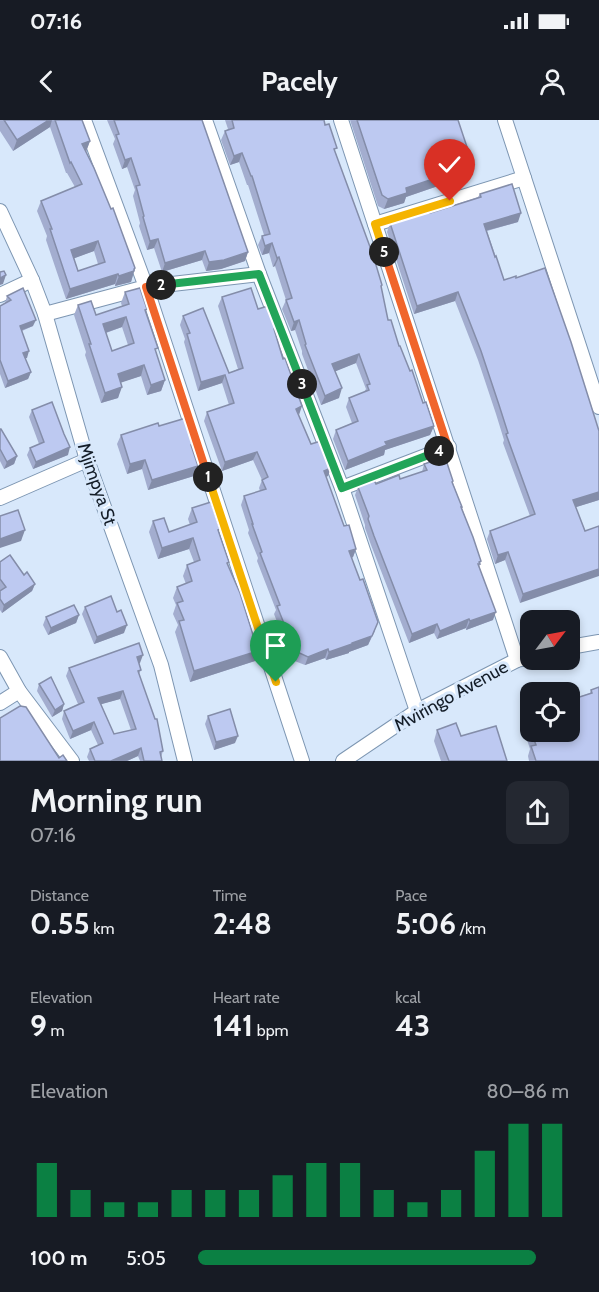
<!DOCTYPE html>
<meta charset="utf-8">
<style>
body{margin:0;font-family:Cabin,sans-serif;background:#242831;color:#f1f3f6;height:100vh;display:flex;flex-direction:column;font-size:22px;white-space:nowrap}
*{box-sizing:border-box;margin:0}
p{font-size:20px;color:#9ea1a6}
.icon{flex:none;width:33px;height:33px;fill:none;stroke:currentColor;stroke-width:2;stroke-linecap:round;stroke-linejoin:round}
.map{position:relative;height:641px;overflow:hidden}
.side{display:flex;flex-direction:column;background:#171b24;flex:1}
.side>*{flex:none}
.needle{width:39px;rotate:58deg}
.controls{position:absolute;left:520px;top:490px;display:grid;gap:12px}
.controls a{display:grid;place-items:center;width:60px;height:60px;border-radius:12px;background:#171b24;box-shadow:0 3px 9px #0003;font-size:30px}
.pin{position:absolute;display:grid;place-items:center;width:51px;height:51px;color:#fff;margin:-62px -26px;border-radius:50% 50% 50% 0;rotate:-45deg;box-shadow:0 0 6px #0007}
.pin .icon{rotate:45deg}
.km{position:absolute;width:30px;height:30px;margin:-15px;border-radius:50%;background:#222;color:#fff;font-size:16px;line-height:30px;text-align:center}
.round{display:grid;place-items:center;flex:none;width:63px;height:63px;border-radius:12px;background:#242831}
.overview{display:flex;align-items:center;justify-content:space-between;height:102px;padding:0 30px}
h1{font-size:33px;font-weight:700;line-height:45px}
.figures{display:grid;grid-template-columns:repeat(3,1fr);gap:9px;height:102px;padding:6px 30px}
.figures div{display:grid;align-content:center}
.figures b{font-size:30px;font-weight:700}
.figures small{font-size:16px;font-weight:400}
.figures p{font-size:16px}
.chart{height:168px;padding:12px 30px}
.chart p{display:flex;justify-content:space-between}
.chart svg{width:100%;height:108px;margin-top:6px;stroke:#0b8043;stroke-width:6}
ul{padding:0 30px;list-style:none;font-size:20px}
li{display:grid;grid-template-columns:96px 72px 1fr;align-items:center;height:45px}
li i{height:15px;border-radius:8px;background:#0b8043}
.status{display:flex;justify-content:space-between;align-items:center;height:42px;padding:0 30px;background:#171b24;direction:ltr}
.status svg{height:16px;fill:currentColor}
header{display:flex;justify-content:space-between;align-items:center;height:78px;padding:0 30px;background:#171b24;font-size:27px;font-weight:700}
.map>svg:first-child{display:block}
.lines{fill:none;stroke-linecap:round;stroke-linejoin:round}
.minor-casing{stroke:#7d96b2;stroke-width:16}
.minor{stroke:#fff;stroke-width:14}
.wall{fill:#a3adcf;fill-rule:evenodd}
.shaded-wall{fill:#848da9}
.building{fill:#bdc9f1;stroke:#848da9;stroke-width:1.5;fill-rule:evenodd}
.split-1-casing{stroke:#fff;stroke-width:12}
.split-2-casing{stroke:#fff;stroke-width:12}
.split-3-casing{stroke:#fff;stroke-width:12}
.split-4-casing{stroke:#fff;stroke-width:12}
.split-5-casing{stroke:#fff;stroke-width:12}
.split-6-casing{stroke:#fff;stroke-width:12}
.split-1{stroke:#f5b400;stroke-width:8}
.split-2{stroke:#f0652b;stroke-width:8}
.split-3{stroke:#22a559;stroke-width:8}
.split-4{stroke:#22a559;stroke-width:8}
.split-5{stroke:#f0652b;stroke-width:8}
.split-6{stroke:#f5b400;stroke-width:8}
.labels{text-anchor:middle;stroke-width:6;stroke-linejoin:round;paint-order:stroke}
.street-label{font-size:18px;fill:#131c27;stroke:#d8e8fb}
</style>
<div class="status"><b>07:16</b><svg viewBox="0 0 49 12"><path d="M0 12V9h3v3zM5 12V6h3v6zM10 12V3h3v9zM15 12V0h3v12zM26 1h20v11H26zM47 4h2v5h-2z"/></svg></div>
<header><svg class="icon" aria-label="back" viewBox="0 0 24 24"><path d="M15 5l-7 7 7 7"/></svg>Pacely<svg class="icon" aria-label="person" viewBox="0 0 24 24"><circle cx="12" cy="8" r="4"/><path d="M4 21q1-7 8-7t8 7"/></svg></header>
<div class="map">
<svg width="599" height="641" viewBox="0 0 599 641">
<rect width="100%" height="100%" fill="#d8e8fb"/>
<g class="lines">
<defs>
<g id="minor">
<polyline points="84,0 146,167 302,641"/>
<polyline points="205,0 259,154 342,368 417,591"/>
<polyline points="341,0 517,540"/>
<polyline points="505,0 599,287"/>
<polyline points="0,91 32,160 45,194 87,340 161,545 185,641"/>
<polyline points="375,104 524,58"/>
<polyline points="0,175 32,160"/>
<polyline points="45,194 146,167 259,154"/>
<polyline points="342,368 449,327"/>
<polyline points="0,378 87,340"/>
<polyline points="570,527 599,522"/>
<polyline points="0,537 19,571 72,641"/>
<polyline points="0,583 19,571"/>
<polyline points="343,641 417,591 517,540 531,537"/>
</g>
</defs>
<use href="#minor" class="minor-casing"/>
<use href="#minor" class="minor"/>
</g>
<g class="wall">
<path d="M0,0H82L90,21L86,31L135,148L131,162L115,166V164L66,179L46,120L47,116L37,91L41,81L75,67L67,53H66L50,7L13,31L0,11ZM94,131L98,144L78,151L74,138Z"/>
<polygon points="107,0 202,0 248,132 245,141 221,149 206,151 202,140 162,152 154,128 147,130 139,106 140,103 133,76 135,70 127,47 122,49 113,24 115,19"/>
<polygon points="225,0 324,0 382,165 381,168 388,200 423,283 434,306 430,315 385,330 384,335 345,350 333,319 336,310 352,303 346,287 349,278 364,272 366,269 356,243 335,251 339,278 321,285 302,234 302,231 295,210 291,211 282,189 286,180 275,146 273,147 269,133 262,135 258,125 262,116 264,115 248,65 247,65 239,42 230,45 221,20 225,11 228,9"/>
<polygon points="350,0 458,0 468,49 441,58 438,66 406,77 404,83 384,89 378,86"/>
<polygon points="480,74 518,102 487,111 504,160 599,311 599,380 576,387 520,483 505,440 495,444 487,419 490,411 530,396 503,323 504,320 496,294 478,240 455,181 414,194 387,112 390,103 430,93 478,77"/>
<path d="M125,172L146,193L156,234L165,260L161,271L147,275L141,256L121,262L118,278L101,283L85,235L86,232L74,195L78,185L96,195L122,186L121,183ZM122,207L128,225L112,231L106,213Z"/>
<polygon points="7,176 33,206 22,211 27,238 25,238 31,252 28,259 5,268 0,254 0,186 5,183"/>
<polygon points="222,177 258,189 277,208 275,212 298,295 311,324 328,356 326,357 344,406 356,429 353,437 352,438 375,511 368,525 349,532 349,533 326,540 325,538 305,545 292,540 274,494 276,490 257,441 258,438 248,413 249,410 241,385 244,376 260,371 259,368 262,360 253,340 222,351 204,301 207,292 229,285 222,263 198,271 184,222 185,219 180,205 183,196 229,253 238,249 218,186"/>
<polygon points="32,290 64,314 68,335 33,349 27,335 30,328 39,324 29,297"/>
<polygon points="159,306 193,328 198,346 194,356 148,370 142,349 127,354 117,324 121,315"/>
<polygon points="0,309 17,336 14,344 4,349 0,341"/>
<polygon points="424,344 453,361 453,363 481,441 479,447 493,500 466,510 466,508 437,519 434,513 409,523 371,425 365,408 365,405 355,375 358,367 400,359 422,352"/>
<polygon points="192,388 219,412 255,541 190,562 175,512 178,505 173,494 176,485 173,478 177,467 186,464 183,456 187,445 194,442 189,429 158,439 149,412 153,401 169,412 190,405 188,399"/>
<polygon points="0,442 24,455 35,464 32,471 2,493 0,490"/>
<polygon points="85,487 124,513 94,524 82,494"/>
<polygon points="79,495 76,503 48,515 43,505 46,497"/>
<path d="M139,543L141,550L139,554L163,631L161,637L162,641H140L138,636L127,641H89L87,637L90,629L98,625L91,610L70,619L62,599L64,591L78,584L66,556L69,548L140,543ZM120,579L131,610L114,614L101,584Z"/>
<polygon points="39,564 64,584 62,591 52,597 37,571"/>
<polygon points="599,567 599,641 529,641 528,636 530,629 522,604 526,595 590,573 591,570"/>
<polygon points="208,596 235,623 214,630 205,604"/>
<polygon points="437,610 461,616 507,641 441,641 434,621"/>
</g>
<g class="shaded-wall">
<polygon points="49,0 52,0 50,7 13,31 17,20"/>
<polygon points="90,21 86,32 82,24"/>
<polygon points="242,33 239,42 230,45 234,36"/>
<polygon points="131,38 127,47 122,49 125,40"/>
<polygon points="471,39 468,49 441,58 438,66 406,77 404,83 384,89 388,79 406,68 440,50"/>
<polygon points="521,93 518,102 481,112 484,104"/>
<polygon points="158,119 154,128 147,130 150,121"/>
<polygon points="98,121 94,131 67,141 71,130"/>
<polygon points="272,123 269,133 262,135 265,126"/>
<polygon points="205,131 202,140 162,152 165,143"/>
<polygon points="248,132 245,141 221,149 206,151 209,142"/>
<polygon points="279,137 275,146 273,147 277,138"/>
<polygon points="135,148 131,162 115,166 119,156"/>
<polygon points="118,154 115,164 66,179 70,169"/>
<polygon points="6,155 3,164 0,165 0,158"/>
<polygon points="458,172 455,181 414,194 417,186"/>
<polygon points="126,197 122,207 99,215 103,204"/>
<polygon points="36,200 33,206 17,212 20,206"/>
<polygon points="299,200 295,210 291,211 294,202"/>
<polygon points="29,231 27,238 21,240 23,233"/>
<polygon points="359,234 356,243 329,254 332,244"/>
<polygon points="144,245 141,256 114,265 118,254"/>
<polygon points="31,252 28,259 5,268 8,261"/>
<polygon points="225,255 222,263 198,271 201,262"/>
<polygon points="165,260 161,271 147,275 151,265"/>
<polygon points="122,267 118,278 101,283 105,273"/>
<polygon points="342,268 339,278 321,285 325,276"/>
<polygon points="302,286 299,295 296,289"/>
<polygon points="434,306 430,315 385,330 384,335 345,350 348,341 385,322"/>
<polygon points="70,327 68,335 33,349 36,342"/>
<polygon points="257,332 253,340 222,351 225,342"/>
<polygon points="17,336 14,344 4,349 7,342"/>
<polygon points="145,340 142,349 127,354 130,344"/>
<polygon points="198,346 194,356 148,370 152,360"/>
<polygon points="331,348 328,356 320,359 324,351"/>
<polygon points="599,372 599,380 570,389 573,380"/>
<polygon points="25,410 21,421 0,428 0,419"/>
<polygon points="193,418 189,429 158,439 162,428"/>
<polygon points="356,429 353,437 346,440 349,431"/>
<polygon points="508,432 505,440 495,444 498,435"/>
<polygon points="599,449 599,456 520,483 523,474"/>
<polygon points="35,464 32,471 2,493 4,485"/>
<polygon points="496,492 493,500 466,510 470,501"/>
<polygon points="79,495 76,503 48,515 51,508"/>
<polygon points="469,499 466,508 437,519 440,511"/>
<polygon points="378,502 368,525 349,532 349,533 326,540 329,532 352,523"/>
<polygon points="437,504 434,513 409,523 412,514"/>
<polygon points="127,505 124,513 94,524 97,517"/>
<polygon points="328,529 325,538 305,545 308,537"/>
<polygon points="258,531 255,541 190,562 194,551"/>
<polygon points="143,535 140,543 134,545 137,537"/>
<polygon points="123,571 120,579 95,586 98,578"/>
<polygon points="64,584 62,591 52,597 55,590"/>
<polygon points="94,602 91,610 70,619 73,611"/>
<polygon points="238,616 235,623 214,630 216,622"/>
<polygon points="141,628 138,636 127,641 111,641"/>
</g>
<g class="building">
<polygon points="4,0 49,0 17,20"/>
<path d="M55,0H82L90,21L82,24L94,48L111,89L113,88L135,148L134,149V151L119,156L118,154L70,169L50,109H52L41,81L82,64L71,42L70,43ZM98,121L105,142L78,151L71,130Z"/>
<polygon points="114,0 202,0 248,132 224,140 209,142 205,131 165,143 158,119 150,121 143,97 144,96 136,66 140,65 131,38 125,40 116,15 119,14"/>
<polygon points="232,0 324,0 325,5 329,4 337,28 334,29 373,135 382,165 381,166 388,200 391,200 399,226 400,226 410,251 412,250 423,283 426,282 434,306 385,322 387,325 348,341 336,310 358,301 349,278 369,270 367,265 370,264 359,234 332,244 342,268 325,276 305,225 306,224 299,200 294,202 286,180 292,178 279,137 277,138 272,123 265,126 262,116 270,114 252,56 251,56 242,33 234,36 225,11 234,8"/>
<polygon points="357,0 458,0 471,39 440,50 442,56 406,68 407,73 388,79 382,75"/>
<polygon points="512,64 521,93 484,104 495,137 496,136 504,160 516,156 516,158 545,148 571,222 599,311 599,372 573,380 585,411 599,406 599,449 523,474 508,432 498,435 490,411 535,394 506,314 508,313 499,285 481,231 458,172 417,186 390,103 429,89 430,93 481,77 480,74"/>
<polygon points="4,151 6,155 0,158 0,152"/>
<polygon points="23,168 36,200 20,206 29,231 23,233 31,252 8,261 0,240 0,186 11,180 7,176"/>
<path d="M140,168L147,189L145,190L158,228L155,229L165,260L151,265L144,245L118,254L122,267L105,273L89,224H91L78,185L91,181L96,195L129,184L125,172ZM126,197L134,223L112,231L103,204Z"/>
<polygon points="251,168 258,189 268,186 277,208 274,209 283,239 285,238 302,286 296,289 311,324 321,321 331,348 324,351 344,406 349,405 356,429 349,431 360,460 363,459 378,502 372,516 352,523 352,524 329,532 328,529 308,537 295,531 277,486 280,485 260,433 262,432 252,404 253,404 244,376 266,369 262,360 268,357 257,332 225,342 207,292 234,283 225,255 201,262 187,214 190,213 183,196 203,188 229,253 243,248 222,177"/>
<polygon points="52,282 64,314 70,327 36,342 30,328 44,322 32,290"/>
<polygon points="186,298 194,324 191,325 198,346 152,360 145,340 130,344 121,315 158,303 159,306"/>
<polygon points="0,309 1,309 17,336 7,342 0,329"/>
<polygon points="445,337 453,361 452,362 462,387 461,387 473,417 481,441 479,442 480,444 478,444 496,492 470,501 469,499 440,511 437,504 412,514 374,416 368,399 369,396 358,367 374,360 376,364 399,355 400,359 427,350 424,344"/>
<polygon points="211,382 220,409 218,410 229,442 227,443 240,473 258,531 194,551 179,501 184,500 177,483 183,481 177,467 192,461 187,445 200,440 193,418 162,428 153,401 164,398 169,412 197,402 192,388"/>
<polygon points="18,390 25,410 0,419 0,396"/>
<polygon points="10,435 24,455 27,452 35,464 4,485 0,479 0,471 6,467 0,459 0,442"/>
<polygon points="111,476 117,492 121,490 127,505 97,517 85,487"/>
<polygon points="74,485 79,495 51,508 46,497"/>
<path d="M139,523L143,535L137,537L141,550L138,551L155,599H157L163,631L160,632L162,641H144L141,628L111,641H95L90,629L103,623L94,602L73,611L64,591L84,582L69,548ZM123,571L136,609L114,614L98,578Z"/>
<polygon points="51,557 64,584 55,590 39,564"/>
<polygon points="599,567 599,641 536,641 531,626 536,625 531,612 570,612 570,580 592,573 591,570"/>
<polygon points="20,586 26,587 59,638 63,635 67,641 0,641 0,598"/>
<polygon points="230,589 238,616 216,622 208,596"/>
<polygon points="531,593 531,611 526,595"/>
<polygon points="456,603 461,616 496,606 507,641 449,641 437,610"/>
</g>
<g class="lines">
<defs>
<polyline id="split-1" points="208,357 276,562"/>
<polyline id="split-2" points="161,165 146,167 208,357"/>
<polyline id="split-3" points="161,165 259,154 302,264"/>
<polyline id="split-4" points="302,264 342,368 439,331"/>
<polyline id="split-5" points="384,132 448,327 439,331"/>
<polyline id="split-6" points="384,132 375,104 450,81"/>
</defs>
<use href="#split-1" class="split-1-casing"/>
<use href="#split-2" class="split-2-casing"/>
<use href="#split-3" class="split-3-casing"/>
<use href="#split-4" class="split-4-casing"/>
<use href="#split-5" class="split-5-casing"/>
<use href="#split-6" class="split-6-casing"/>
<use href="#split-1" class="split-1"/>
<use href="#split-2" class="split-2"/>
<use href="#split-3" class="split-3"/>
<use href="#split-4" class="split-4"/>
<use href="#split-5" class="split-5"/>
<use href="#split-6" class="split-6"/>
</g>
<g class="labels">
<g class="street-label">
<text transform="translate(97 364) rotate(71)" y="6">Mjimpya St</text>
<text transform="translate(451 576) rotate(-29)" y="6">Mviringo Avenue</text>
</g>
</g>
</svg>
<div class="controls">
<a><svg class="needle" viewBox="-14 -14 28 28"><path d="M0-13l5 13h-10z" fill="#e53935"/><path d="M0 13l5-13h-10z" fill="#9ea1a6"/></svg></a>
<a><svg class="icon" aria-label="locate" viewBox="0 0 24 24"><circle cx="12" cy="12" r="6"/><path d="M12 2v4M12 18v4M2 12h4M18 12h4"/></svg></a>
</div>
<div class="pin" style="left:276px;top:562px;background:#1e9e55"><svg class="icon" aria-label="arrive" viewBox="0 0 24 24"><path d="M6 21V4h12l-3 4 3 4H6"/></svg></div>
<div class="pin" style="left:450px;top:81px;background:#d93025"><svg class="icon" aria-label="check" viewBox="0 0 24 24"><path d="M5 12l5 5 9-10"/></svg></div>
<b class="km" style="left:208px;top:357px">1</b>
<b class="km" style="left:161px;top:165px">2</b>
<b class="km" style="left:302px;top:264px">3</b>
<b class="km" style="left:439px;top:331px">4</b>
<b class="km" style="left:384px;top:132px">5</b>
</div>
<section class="side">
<div class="overview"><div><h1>Morning run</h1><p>07:16</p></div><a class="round"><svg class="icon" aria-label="share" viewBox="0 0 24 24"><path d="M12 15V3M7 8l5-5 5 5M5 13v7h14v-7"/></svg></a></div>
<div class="figures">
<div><p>Distance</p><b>0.55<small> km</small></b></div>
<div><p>Time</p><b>2:48</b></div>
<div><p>Pace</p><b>5:06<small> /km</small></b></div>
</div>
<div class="figures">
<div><p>Elevation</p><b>9<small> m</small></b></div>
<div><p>Heart rate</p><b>141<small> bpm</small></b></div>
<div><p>kcal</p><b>43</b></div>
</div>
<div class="chart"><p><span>Elevation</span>80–86 m</p>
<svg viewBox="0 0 160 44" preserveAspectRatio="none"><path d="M5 44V22M15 44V33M25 44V38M35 44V38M45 44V33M55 44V33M65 44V33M75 44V27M85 44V22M95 44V22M105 44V33M115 44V38M125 44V33M135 44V17M145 44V6M155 44V6"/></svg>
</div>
<ul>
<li><b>100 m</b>5:05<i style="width:91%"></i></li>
</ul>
</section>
